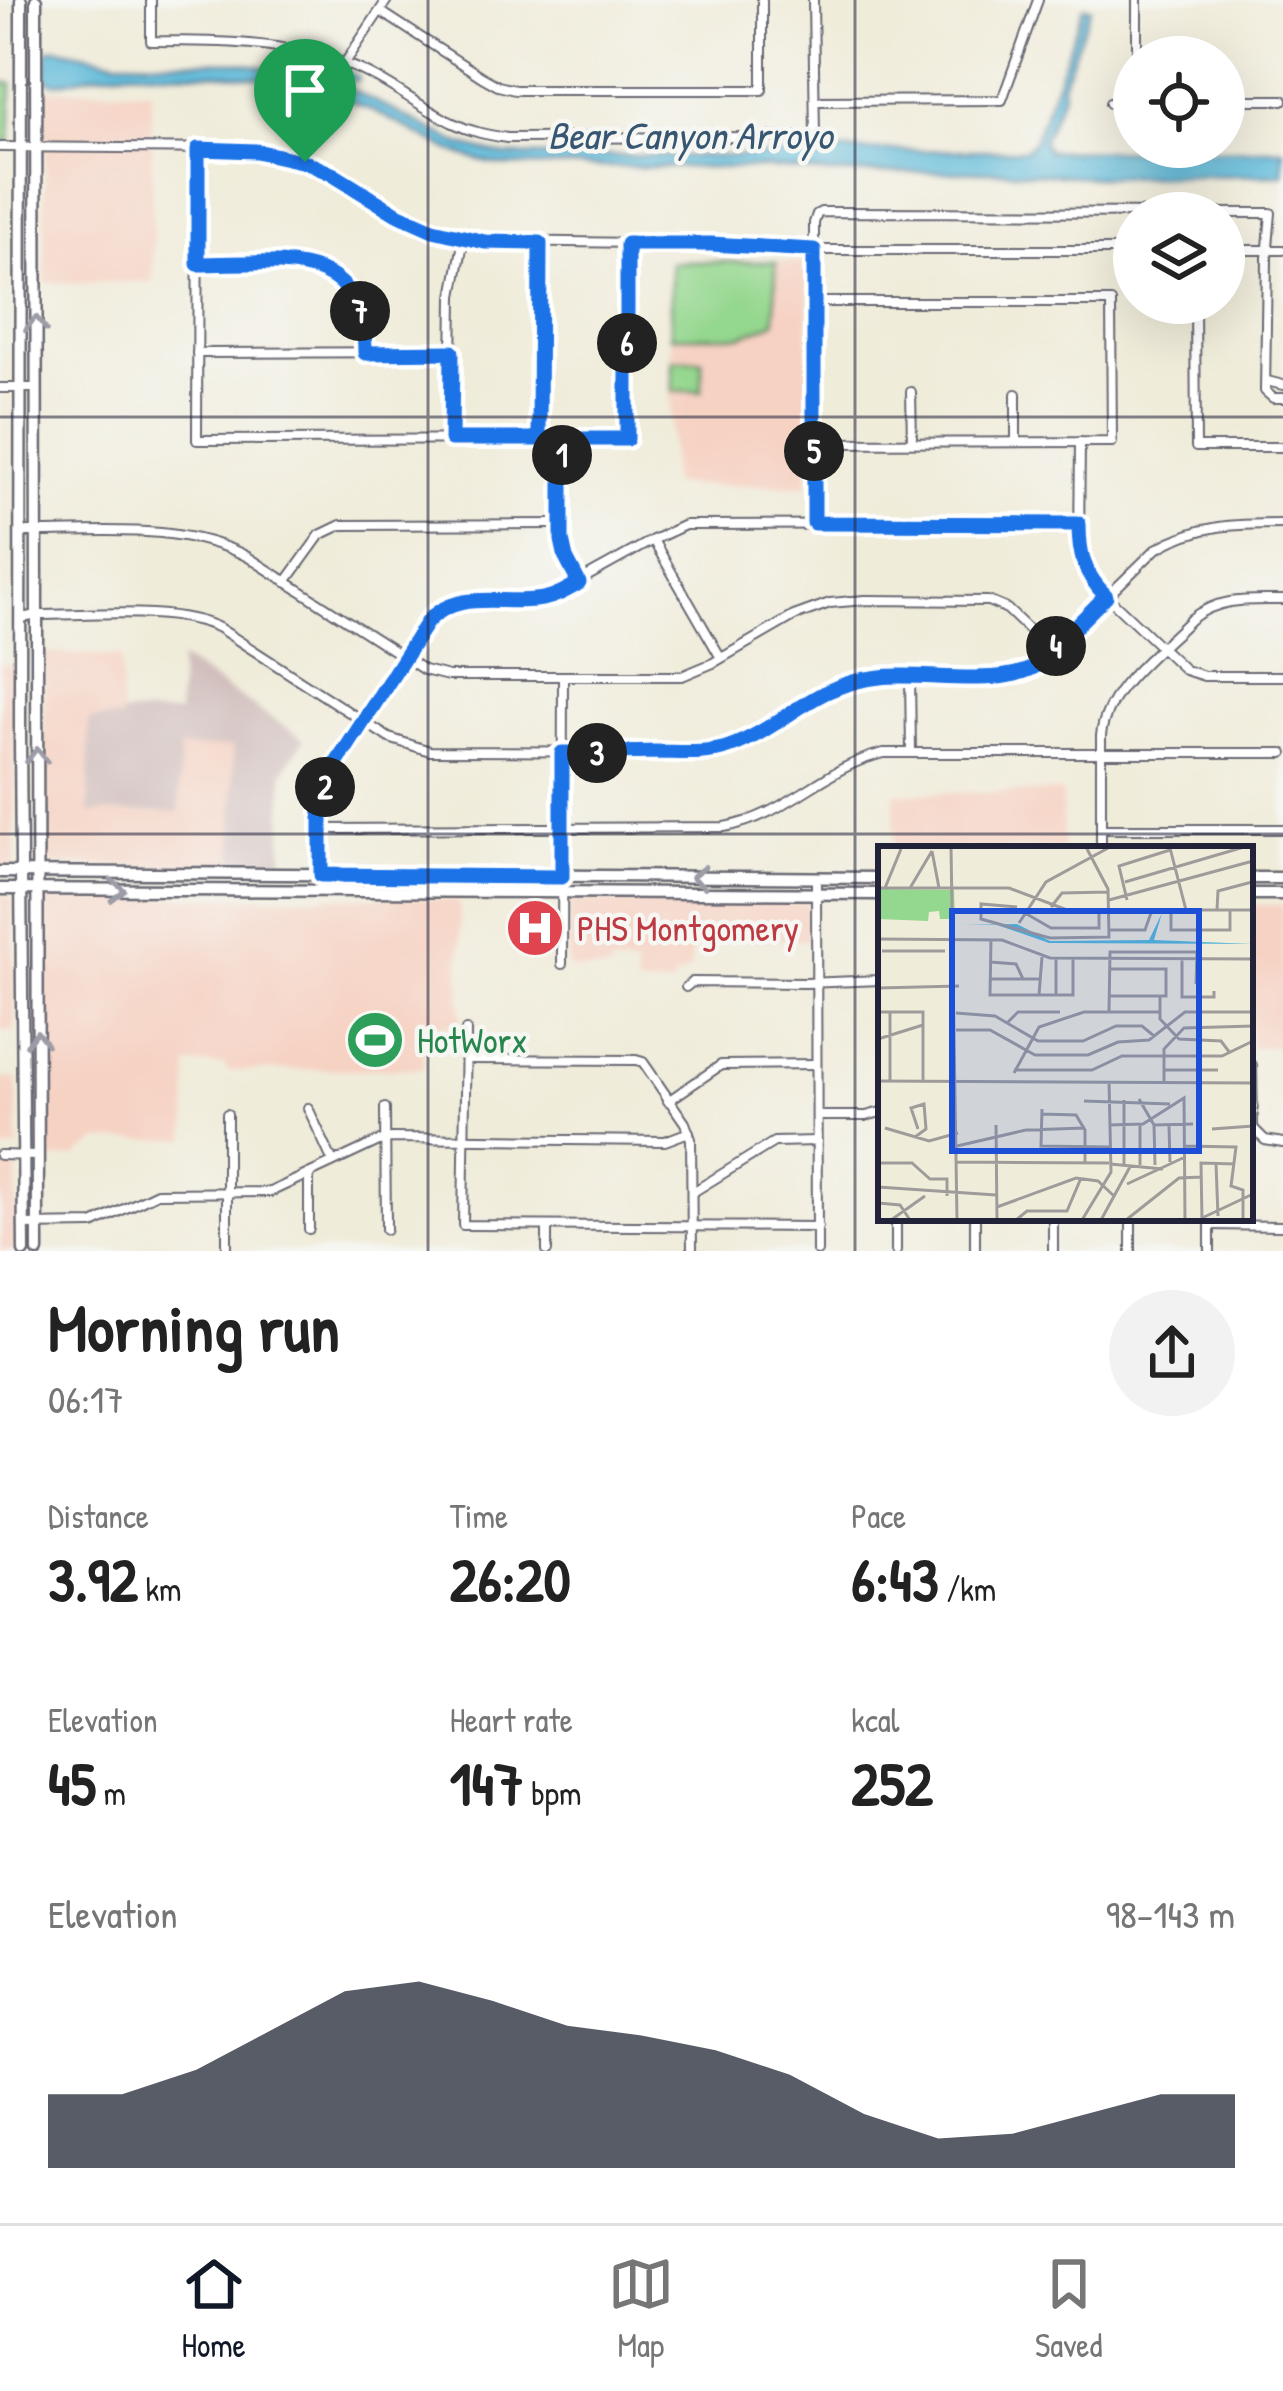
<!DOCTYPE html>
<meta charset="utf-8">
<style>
body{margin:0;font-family:"Patrick Hand",sans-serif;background:#f2f2f2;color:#222;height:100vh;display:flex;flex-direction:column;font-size:45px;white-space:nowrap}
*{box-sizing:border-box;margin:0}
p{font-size:39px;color:#767676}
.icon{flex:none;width:66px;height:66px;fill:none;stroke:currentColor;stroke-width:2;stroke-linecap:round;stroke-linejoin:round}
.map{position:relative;height:1251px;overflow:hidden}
.drawer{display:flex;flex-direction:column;background:#fff;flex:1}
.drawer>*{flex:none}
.controls{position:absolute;left:1113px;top:36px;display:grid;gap:24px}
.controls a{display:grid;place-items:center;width:132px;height:132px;border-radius:50%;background:#fff;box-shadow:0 12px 48px #0002;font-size:60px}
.pin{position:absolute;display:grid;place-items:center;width:102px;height:102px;color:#fff;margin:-123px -51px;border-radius:50% 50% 50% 0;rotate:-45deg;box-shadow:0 0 12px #0007}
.pin .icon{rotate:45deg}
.km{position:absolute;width:60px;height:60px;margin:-30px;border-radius:50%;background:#222;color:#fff;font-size:33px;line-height:60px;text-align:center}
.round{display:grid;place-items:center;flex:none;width:126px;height:126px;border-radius:63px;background:#f2f2f2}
.summary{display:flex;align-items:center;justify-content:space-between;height:204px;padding:0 48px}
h1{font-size:66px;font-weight:700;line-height:90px}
.metrics{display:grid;grid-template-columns:repeat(3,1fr);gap:18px;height:204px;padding:12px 48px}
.metrics div{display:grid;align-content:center}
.metrics b{font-size:60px;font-weight:700}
.metrics small{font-size:33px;font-weight:400}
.metrics p{font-size:33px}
.chart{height:336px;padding:24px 48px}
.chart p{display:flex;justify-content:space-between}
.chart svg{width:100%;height:216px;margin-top:12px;fill:#111827;opacity:.7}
.tabs{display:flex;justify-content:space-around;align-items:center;height:168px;border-top:3px solid #e0e0e0;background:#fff;font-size:33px;color:#767676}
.tabs a{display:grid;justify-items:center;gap:6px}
.tabs .on{color:#111827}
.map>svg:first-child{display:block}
.built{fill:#f6d2c3}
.industrial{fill:#d1bfbd}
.green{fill:#94d78e;stroke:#5b7c64;stroke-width:3}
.water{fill:#5ab8d8;stroke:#3e6d8a;stroke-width:3}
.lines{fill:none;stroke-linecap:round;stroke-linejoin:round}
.minor-casing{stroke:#6a6973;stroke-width:12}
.major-casing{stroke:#6a6973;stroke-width:15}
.minor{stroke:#fff;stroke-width:8}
.major{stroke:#fff;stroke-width:10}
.oneway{stroke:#9c9ca7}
.route-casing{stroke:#fff;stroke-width:24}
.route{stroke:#1a73e8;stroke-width:15}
.grid{fill:none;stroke:#22223b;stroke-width:3;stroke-opacity:0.55}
.labels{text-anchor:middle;stroke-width:9;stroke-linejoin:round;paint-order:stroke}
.health-label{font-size:36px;fill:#be3a42;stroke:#f6f6f2;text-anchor:start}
.leisure-label{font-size:36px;fill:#27864d;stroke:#f6f6f2;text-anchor:start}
.water-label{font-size:39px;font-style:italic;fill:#365672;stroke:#f6f6f2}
.inset-road{fill:none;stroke:#9e9b9a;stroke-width:3}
.view{fill:#1d4ed8;fill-opacity:0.15;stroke:#1d4ed8;stroke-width:6}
.inset-edge{fill:none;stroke:#22223b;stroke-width:6}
</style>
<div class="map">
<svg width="1283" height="1251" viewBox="0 0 1283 1251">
<rect width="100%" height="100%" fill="#f6f6f2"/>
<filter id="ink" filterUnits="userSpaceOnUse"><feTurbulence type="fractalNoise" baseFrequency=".00833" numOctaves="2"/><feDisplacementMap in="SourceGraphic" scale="24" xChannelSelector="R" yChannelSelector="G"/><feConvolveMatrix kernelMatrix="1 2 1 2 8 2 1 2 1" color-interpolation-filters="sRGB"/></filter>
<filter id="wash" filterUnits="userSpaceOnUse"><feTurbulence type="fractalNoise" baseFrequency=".004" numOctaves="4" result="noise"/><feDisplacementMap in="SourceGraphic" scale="48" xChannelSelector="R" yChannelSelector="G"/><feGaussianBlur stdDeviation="2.7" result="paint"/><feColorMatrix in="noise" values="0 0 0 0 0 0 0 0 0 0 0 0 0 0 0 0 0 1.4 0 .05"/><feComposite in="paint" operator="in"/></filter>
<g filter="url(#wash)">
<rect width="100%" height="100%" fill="#f0ecda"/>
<g class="built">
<polygon points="45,89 151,90 153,282 45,283"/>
<rect x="671" y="262" width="137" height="223"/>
<polygon points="44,653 121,656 122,719 90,719 90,813 160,813 179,747 234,747 234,867 44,865"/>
<polygon points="0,664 14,664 15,867 0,867"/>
<polygon points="1062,792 1063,849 894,849 895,793"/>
<polygon points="0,895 13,898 15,1031 0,1031"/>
<polygon points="51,897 414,897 455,901 460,907 461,1024 424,1026 423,1068 226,1071 226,1065 188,1065 187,1139 99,1141 73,1158 55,1159 46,1163 45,901"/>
<polygon points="569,901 808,903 808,940 692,940 691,969 675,978 672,986 637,986 635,966 611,965 610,971 574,970 568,966"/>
<rect x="1250" y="905" width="33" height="142"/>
<polygon points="0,1078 17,1078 18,1148 15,1149 0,1149"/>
<polygon points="17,1162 15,1251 0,1251 0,1163"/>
</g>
<polygon class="industrial" points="180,659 304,739 283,772 283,868 234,867 233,747 179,748 179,812 89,813 89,719 122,719 122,714 178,714"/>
<g class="green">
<polygon points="0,83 12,83 10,141 0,142"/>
<polygon points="671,262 776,262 775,322 741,336 671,336"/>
<rect x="673" y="360" width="29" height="31"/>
</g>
<path class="water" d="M1084,7L1091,8L1062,84L1063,93L1042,141L1047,151L1283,149V175L1089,177L1004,171L831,174L766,168L505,166C449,158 418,131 368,109C299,78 242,72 168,72C150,71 130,69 112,72C94,74 76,79 57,83L51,82L44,75L47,65L44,56L51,49L58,48L116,60L235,62L323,78L333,74L323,68L324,65L332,67L337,65L359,77L357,81L342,80L344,85L354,91L462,145L506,156H767L832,151L1025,150L1034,141Z"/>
</g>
<g filter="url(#ink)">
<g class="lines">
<defs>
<g id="minor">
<path d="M151,0V41C218,41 282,41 346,64C385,78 416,105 453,123C471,132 488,135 507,138L815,137L813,0"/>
<polyline points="380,11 482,77 498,86 515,90 762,90 762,0"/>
<polyline points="1137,57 1137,0"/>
<polyline points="345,63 387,0"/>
<polyline points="1224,100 1283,100"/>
<polyline points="815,101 1002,100 1038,0"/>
<polyline points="1110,103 1134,99"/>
<polyline points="0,147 233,149 279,154 332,174 406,219 433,229 486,241 711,244 814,250 1134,250"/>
<polyline points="198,149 197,440 627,439 627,244"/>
<polyline points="1224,250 1283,250"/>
<path d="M198,264C276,264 365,244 365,353"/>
<polyline points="813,302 1111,302 1112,442 814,443"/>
<polyline points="1195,303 1196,447 1283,447"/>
<polyline points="197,353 452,352"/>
<polyline points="1267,381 1283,385"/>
<polyline points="0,388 36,388"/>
<polyline points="911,392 912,442"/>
<polyline points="1016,394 1016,442"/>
<polyline points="451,439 453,296 464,238"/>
<polyline points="539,439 540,243"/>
<polyline points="562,439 562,540 566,558 579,583"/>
<polyline points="1080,442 1079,545 1081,562 1095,585 1185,670 1204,676 1283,676"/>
<polyline points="814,523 814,223 817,214 821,212 1271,213 1267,258 1265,391 1273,398 1283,398"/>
<path d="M21,532C97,533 178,521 248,557L424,670L448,676H682L713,663L794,616L830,603L865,600L988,601L1007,609L1051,651"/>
<polyline points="653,540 721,658"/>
<polyline points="286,582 320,535 341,525 562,524"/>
<path d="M21,618L38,615C89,615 175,606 219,628L389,738L430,751L708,752C764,743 803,692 860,680C909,669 997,690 1036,666L1156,549C1200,524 1234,524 1283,524"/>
<polyline points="910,676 911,752"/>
<path d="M320,829L724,827C787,816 825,766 884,753H1283"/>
<polyline points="1101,829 1283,829"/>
<path d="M1101,849V736C1105,689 1159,652 1191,619C1219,597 1249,600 1283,600"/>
<polyline points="816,878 817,1251"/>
<path d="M321,891V807L329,775L427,622C459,587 508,606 550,597L653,540L685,525L1079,524"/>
<polyline points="562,964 563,677"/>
<polyline points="686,987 692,982 806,983 881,980"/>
<polyline points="466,1030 463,1225 818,1227"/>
<polyline points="466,1059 636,1060 643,1062 685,1123 691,1139 692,1251"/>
<polyline points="1252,1065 1253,1128 1265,1140 1283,1143"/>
<polyline points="668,1101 721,1065 816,1064"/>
<polyline points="308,1108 333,1162"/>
<polyline points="385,1108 386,1229"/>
<polyline points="227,1114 227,1251"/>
<polyline points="817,1116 866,1116 881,1112"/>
<polyline points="0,1155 37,1156"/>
<polyline points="309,1174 309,1229"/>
<polyline points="693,1192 774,1142 817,1141"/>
<polyline points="975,1218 975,1251"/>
<polyline points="1053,1218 1053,1251"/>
<polyline points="1131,1218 1131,1251"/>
<polyline points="1210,1218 1210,1251"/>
<polyline points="24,1225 93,1224 157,1193 270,1192 379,1141 392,1138 665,1141 689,1132"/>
<polyline points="1210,1225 1283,1226"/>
<polyline points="547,1251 547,1226"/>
<polyline points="896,1251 896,1218"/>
</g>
<g id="major">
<polyline points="21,0 20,737 24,1251"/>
<polyline points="36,0 38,1251"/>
<polyline points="0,872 881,878"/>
<polyline points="1250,878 1283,878"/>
<polyline points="0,889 881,894"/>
<polyline points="1250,894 1283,894"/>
</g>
</defs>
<use href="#minor" class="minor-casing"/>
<use href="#major" class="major-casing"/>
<use href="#minor" class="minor"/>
<use href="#major" class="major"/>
</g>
<defs><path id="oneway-chevron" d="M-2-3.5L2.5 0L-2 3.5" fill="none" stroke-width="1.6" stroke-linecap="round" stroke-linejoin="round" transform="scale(3)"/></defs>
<g class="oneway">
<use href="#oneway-chevron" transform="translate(36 324) rotate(-90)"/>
<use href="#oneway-chevron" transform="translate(37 756) rotate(-90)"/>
<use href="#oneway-chevron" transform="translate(699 877) rotate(-180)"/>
<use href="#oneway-chevron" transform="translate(117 890)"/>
<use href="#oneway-chevron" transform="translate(37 1039) rotate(-90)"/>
</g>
</g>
<g class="lines" filter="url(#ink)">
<defs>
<path id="route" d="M305,162L332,174L397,214L433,230L485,242L540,243L539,439H562V540L566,558L579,583C565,591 552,599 535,600C497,604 456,590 427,622L329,775L321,807V875L562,877V753C593,753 624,753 655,752C680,752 706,755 729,747C786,726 812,684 880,677C924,672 1001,688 1036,666L1106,596C1084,574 1079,555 1079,524L814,523V250L711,244H627V439H451L452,352L365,353C365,244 276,264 198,264V149L256,151L305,162"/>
</defs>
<use href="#route" class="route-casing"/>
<use href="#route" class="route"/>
</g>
<path class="grid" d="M428,0V1251M855,0V1251M0,417H1283M0,834H1283"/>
<defs>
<symbol id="hospital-disc" viewBox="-11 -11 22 22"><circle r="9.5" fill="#e0444e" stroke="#f6f6f2"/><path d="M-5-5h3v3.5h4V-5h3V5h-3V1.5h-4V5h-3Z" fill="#fff"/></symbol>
<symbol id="stadium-disc" viewBox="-11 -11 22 22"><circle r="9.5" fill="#2e9e5b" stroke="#f6f6f2"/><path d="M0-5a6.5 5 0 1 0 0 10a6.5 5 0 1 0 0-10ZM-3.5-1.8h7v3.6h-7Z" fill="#fff"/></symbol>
</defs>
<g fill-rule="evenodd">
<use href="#hospital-disc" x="502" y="895" width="66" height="66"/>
<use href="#stadium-disc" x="342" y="1007" width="66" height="66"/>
</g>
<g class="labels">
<g class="health-label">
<text x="577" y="941">PHS Montgomery</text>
</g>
<g class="leisure-label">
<text x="417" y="1053">HotWorx</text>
</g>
<g class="water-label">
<text x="690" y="149">Bear Canyon Arroyo</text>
</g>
</g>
<g transform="translate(878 846)">
<rect width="375" height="375" fill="#f0ecda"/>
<path d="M0,43L76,44L77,73H62L61,65L51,66L50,75L0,73Z" fill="#94d78e"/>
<path d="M284,67L276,94L375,98L171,97L119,79H83L139,78L172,95L271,94Z" fill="#5ab8d8"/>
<path class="inset-road" d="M73,1L79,374M292,2L308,64M54,5L61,42M247,36L366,1M0,42H131L189,64H375M7,42L23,3M32,42L54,5M231,54L375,15M249,54L241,20L292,4M139,61L103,58V73L172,92L231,91L230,43L208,1M173,61L184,47L230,46M293,64V84H352V64M339,64L340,45L374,36M147,67L173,82H221V64M141,77L168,36L232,1M231,84H267L274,64M0,93L124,94L172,112L375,113M113,94L112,149H195V112M4,105H67M304,113V151H336V145M112,116L138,118L145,133M231,123H288V150H231M112,133H161M0,142L81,140M161,149L164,111M178,149V112M282,150V173L301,193L343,195L352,207M0,166H45V235M231,166L232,106H319L318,138M78,167L117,170L160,195H205L238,180H264L276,190M129,177L140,166H182M78,184H112L157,209H210L240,196L271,194L307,166H375M0,193L45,179M136,224H214L244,210H344L375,195M286,224H340M136,227L161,181L206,166H282M0,235L375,237M12,235V166M286,237V203L306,182L375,180M261,253L276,279L315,278M206,255L292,258M164,263L163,300L231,301M164,268L198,269L207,284V316M118,279L119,374M231,279L265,278L306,252L307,374M262,279V319M276,279L277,319M291,280L292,316M7,282L51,295L80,287M334,283L375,280M37,291L48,283L46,258L33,262L40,283M79,300L148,284L207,282M307,300L358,301L353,340L365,344V374M79,316L231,317M0,317H34L52,333H69V350M232,318L285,323M246,318V254M338,318L340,370M249,338L307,311M0,341L118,349M0,357L22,359L32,374M119,361L198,332L220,335L237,351M324,372L375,348M13,374L47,350M138,374L149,365H189L203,332M204,374L233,326L231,235M223,374L253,319M248,374L301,332L323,331M324,374L323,317L357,318"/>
<path class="view" d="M74,65H321V305H74Z"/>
<rect width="375" height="375" class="inset-edge"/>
</g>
</svg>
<div class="controls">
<a><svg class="icon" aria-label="locate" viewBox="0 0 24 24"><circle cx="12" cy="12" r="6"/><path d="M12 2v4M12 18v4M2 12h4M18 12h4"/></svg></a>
<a><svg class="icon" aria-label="layers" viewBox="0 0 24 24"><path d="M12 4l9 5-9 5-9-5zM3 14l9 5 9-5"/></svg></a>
</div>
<div class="pin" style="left:305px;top:162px;background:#1e9e55"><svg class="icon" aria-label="arrive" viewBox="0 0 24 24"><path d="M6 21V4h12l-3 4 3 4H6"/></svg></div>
<b class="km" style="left:562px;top:455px">1</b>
<b class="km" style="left:325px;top:787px">2</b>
<b class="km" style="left:597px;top:753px">3</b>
<b class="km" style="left:1056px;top:646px">4</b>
<b class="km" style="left:814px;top:451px">5</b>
<b class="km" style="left:627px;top:343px">6</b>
<b class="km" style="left:360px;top:311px">7</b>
</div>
<section class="drawer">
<div class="summary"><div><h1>Morning run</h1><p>06:17</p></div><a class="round"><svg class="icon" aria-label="share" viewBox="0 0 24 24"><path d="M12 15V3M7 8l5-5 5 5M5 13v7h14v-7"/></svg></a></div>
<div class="metrics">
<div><p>Distance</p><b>3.92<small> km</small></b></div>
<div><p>Time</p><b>26:20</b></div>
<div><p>Pace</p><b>6:43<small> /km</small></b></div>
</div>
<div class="metrics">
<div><p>Elevation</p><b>45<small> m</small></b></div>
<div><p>Heart rate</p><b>147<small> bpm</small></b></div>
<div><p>kcal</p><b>252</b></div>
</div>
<div class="chart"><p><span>Elevation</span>98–143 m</p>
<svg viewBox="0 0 160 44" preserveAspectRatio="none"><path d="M0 44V29L10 29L20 24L30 16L40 8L50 6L60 10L70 15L80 17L90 20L100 25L110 33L120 38L130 37L140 33L150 29L160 29V44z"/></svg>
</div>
</section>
<nav class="tabs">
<a class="on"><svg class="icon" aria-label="home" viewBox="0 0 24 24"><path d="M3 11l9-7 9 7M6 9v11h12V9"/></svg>Home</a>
<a><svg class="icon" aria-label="map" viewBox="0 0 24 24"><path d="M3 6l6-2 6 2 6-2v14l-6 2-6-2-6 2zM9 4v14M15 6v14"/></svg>Map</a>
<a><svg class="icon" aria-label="saved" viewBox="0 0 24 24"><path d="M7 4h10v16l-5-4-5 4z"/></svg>Saved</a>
</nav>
